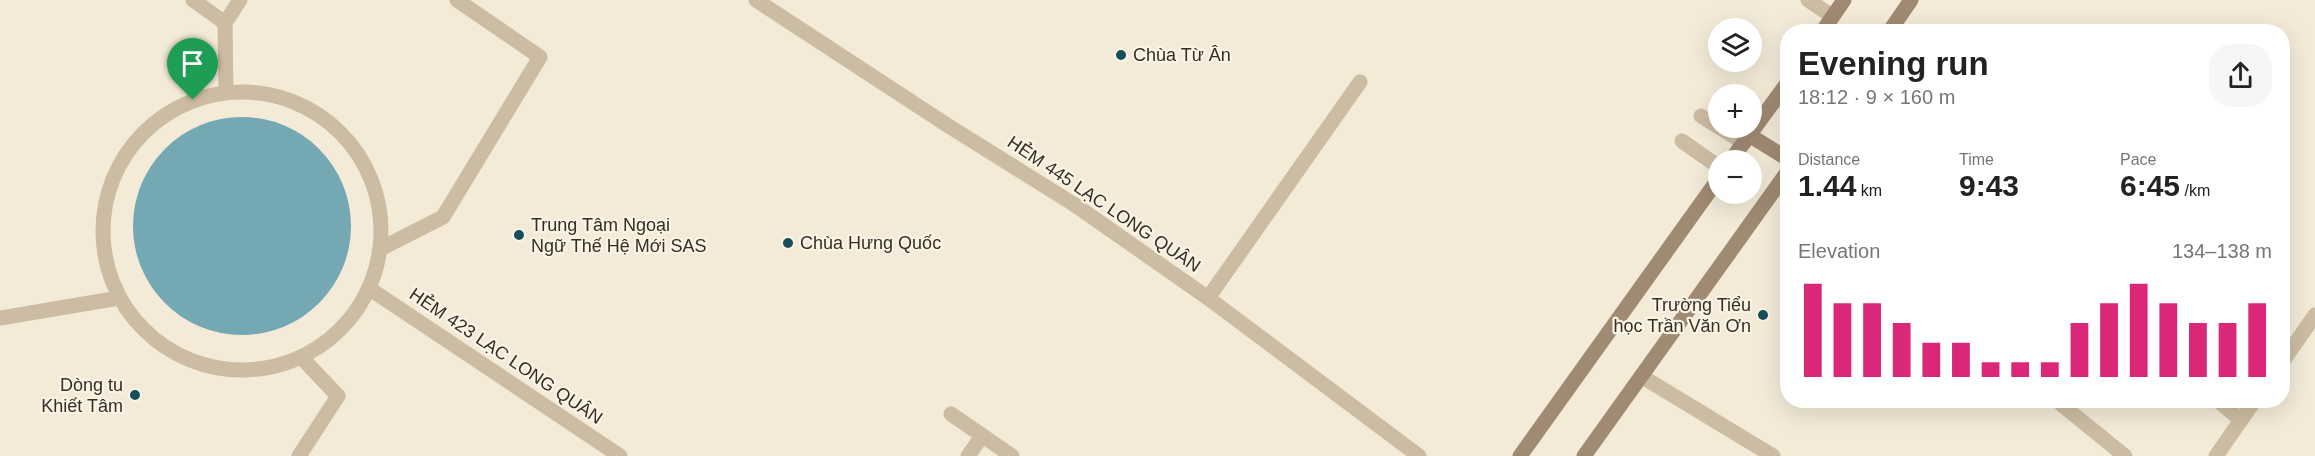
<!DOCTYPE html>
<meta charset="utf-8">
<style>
body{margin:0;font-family:Helvetica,sans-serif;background:#f6f6f6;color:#222;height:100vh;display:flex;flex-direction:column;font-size:22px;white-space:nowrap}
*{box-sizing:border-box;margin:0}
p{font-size:20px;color:#767676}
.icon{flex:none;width:33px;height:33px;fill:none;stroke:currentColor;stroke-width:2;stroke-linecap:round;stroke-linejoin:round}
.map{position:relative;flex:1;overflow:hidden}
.side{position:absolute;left:1780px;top:24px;width:510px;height:384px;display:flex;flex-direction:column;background:#fff;border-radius:24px;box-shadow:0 6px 24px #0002}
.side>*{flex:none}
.fabs{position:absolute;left:1708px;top:18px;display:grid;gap:12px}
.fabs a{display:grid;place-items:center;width:54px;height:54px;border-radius:50%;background:#fff;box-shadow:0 6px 24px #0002;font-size:30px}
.pin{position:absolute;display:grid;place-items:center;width:51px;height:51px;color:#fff;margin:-62px -26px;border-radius:50% 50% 50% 0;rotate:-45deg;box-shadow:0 0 6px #0007}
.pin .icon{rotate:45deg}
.round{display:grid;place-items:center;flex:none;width:63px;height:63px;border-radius:24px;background:#f6f6f6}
.overview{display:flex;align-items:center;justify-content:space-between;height:102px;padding:0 18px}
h1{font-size:33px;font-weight:700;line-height:45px}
.figures{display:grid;grid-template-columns:repeat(3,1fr);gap:9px;height:102px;padding:6px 18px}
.figures div{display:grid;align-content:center}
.figures b{font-size:30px;font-weight:700}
.figures small{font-size:16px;font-weight:400}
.figures p{font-size:16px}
.chart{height:168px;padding:12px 18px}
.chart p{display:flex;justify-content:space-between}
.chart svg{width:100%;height:108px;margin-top:6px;stroke:#db2777;stroke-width:6}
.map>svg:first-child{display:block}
.water{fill:#74a8b3}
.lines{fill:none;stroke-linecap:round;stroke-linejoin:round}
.lane{stroke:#ccbca3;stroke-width:15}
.street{stroke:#ccbca3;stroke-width:15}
.secondary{stroke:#a08a74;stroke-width:15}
.poi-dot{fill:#174e5c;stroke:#fbf4e4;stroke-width:2}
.labels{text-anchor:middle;stroke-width:4.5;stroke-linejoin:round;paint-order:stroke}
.poi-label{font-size:18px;fill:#372d26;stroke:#fbf4e4;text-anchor:start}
.street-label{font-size:18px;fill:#372d26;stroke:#fbf4e4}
</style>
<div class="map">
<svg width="2315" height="456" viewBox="0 0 2315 456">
<rect width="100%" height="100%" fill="#f3ead8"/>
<circle class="water" cx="242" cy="226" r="109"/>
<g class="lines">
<g class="lane">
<polyline points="193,0 225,23 226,92"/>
<polyline points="756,0 947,125 1075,205"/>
<polyline points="225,23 240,0"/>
<polyline points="1701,116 1744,143"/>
<polyline points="1682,141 1719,167"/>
<polyline points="382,248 443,217 540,57 457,0"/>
<polyline points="1208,298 1360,82"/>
<polyline points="968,456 982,436"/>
</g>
<g class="street">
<polyline points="1808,0 1832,16"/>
<circle cx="242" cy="231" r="139"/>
<polyline points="1075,205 1208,298 1419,456"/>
<polyline points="370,289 620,456"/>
<polyline points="0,318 119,298"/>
<polyline points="2283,361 2315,315"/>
<polyline points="1641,376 1773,456"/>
<polyline points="2217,400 2241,420"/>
<polyline points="2062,405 2125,456"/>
<polyline points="951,414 1012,456"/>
<polyline points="299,456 338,396 301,357"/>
<polyline points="2216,456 2255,400"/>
</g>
<g class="secondary">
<polyline points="1822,32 1844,0"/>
<polyline points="1889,32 1911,0"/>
<polyline points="1749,135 1788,159"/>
<polyline points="1731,160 1788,82"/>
<polyline points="1520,456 1719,178"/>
<polyline points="1584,456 1788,171"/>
</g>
</g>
<g class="poi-dot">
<circle cx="1121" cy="55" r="6"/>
<circle cx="519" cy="235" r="6"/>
<circle cx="788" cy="243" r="6"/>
<circle cx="1763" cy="315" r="6"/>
<circle cx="135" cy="395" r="6"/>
</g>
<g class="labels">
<g class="poi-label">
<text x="1133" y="61">Chùa Từ Ân</text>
<text x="531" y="231">Trung Tâm Ngoại<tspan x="531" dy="21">Ngữ Thế Hệ Mới SAS</tspan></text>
<text x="800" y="249">Chùa Hưng Quốc</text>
<text x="1751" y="311" text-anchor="end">Trường Tiểu<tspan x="1751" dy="21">học Trần Văn Ơn</tspan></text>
<text x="123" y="391" text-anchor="end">Dòng tu<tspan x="123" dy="21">Khiết Tâm</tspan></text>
</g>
<g class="street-label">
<text transform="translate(1104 204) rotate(34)" y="6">HẺM 445 LẠC LONG QUÂN</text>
<text transform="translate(506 356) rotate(34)" y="6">HẺM 423 LẠC LONG QUÂN</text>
</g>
</g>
</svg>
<div class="fabs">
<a><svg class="icon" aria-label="layers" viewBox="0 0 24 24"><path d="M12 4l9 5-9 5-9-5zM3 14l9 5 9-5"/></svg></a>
<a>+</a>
<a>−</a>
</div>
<div class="pin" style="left:193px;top:100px;background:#1e9e55"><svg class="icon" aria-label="arrive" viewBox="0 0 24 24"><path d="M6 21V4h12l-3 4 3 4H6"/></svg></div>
<section class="side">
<div class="overview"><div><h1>Evening run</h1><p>18:12 · 9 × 160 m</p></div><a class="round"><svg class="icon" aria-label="share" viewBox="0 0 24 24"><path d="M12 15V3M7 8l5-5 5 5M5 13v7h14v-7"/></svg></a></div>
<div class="figures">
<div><p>Distance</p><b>1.44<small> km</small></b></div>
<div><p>Time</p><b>9:43</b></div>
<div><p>Pace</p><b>6:45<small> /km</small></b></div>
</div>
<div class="chart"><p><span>Elevation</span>134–138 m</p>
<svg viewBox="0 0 160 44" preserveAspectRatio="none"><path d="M5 44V6M15 44V14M25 44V14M35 44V22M45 44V30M55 44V30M65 44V38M75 44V38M85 44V38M95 44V22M105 44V14M115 44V6M125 44V14M135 44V22M145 44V22M155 44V14"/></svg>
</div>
</section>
</div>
